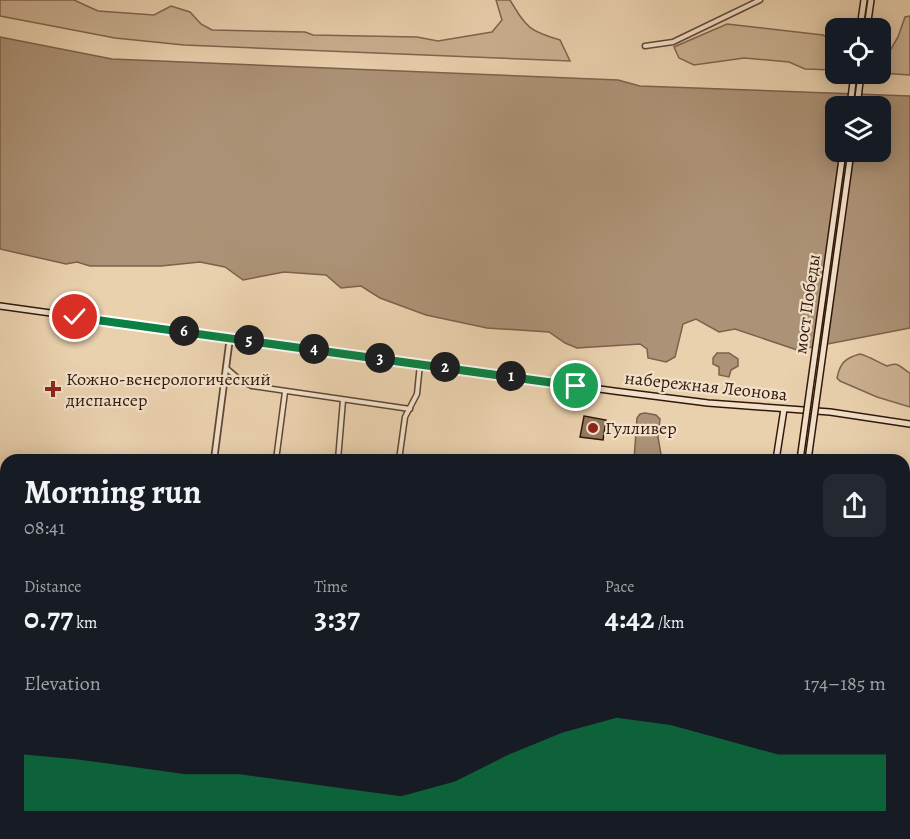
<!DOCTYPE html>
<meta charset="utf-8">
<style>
body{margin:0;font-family:Alegreya,serif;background:#242831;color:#f1f3f6;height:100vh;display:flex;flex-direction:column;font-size:22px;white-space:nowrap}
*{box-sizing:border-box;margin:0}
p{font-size:20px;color:#9ea1a6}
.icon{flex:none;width:33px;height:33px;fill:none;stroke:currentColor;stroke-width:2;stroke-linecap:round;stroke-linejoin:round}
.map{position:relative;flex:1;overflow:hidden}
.sheet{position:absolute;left:0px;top:454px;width:910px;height:386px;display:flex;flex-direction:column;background:#171b24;border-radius:18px 18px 0 0;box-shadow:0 3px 15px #0003}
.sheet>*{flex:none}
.controls{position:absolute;left:825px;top:18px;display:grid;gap:12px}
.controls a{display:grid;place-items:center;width:66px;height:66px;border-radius:12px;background:#171b24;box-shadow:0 3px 15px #0003;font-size:30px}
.pin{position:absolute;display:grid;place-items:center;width:51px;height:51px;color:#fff;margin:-26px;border:3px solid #fff;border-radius:50%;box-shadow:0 2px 6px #0007}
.km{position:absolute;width:30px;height:30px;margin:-15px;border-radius:50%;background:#222;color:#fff;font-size:16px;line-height:30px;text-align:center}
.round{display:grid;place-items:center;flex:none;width:63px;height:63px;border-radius:12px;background:#242831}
.summary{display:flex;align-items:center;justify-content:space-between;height:102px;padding:0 24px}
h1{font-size:33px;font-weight:600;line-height:45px}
.metrics{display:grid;grid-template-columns:repeat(3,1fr);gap:9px;height:102px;padding:6px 24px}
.metrics div{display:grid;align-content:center}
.metrics b{font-size:30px;font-weight:600}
.metrics small{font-size:16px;font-weight:400}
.metrics p{font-size:16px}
.chart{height:168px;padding:12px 24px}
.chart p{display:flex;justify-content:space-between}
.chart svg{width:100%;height:108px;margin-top:6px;fill:#0b8043;opacity:.7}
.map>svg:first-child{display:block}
.green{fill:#cbb192;stroke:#7f644e;stroke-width:1.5}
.water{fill:#ac9276;stroke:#7c614b;stroke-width:1.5;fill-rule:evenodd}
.building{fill:#92785f;stroke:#33170a;stroke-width:1.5}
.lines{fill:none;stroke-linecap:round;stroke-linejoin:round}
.minor-casing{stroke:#614633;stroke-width:7}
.tertiary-casing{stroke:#614633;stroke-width:8}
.secondary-casing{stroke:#33170a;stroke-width:8}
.minor{stroke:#f1e1ca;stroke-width:4}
.tertiary{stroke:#f1e1ca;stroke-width:4.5}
.secondary{stroke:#f1e1ca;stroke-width:5}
.secondary-bridge-casing{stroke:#33170a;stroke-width:8;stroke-linecap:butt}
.secondary-bridge{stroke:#f1e1ca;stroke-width:5}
.route-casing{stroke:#fff;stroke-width:12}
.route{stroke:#0b8043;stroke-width:8}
.poi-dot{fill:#8f2418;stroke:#f1e1ca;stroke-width:2}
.labels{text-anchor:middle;stroke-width:4.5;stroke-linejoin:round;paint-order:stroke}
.street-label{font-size:18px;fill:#33170a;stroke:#f1e1ca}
.poi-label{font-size:18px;fill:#33170a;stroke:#f1e1ca;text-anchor:start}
</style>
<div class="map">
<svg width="910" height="839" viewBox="0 0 910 839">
<rect width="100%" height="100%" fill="#ead1ae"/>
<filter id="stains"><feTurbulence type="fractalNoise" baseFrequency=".00333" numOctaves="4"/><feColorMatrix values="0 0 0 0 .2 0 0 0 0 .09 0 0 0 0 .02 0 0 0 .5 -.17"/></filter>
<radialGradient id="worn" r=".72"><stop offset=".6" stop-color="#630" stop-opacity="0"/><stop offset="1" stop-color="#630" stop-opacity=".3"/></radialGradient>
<g class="green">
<path d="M0,0H74L98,11L154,15L171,6L190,12L201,24L212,30L305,32L313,35L417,37L438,41L492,32L502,20L496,0H510C527,28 529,31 560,40L570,61L184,45L115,38L0,16Z"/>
<polygon points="910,16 910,75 881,73 881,66 898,37 905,17"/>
<polygon points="727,24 823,35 830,39 827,54 835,61 835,70 805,69 789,62 744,58 694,65 679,58 674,47"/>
<path d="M860,354C871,357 877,362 887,366C900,361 900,368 910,373V407L877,397L840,381L837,378C840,363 845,358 860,354Z"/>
</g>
<g class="water">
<path d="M0,37L112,59L618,80L640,86L910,96V328L797,350L735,329L719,332L696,319L683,324L675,357L666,362L648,358L647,349L640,344L577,348L565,343L549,332L487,328L426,315L380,298L361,286L341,288L326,275L284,272L243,280L225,267L200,262L161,266H90L77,262L66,264L0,249ZM836,106H880V152H836Z"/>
<polygon points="717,353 729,353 738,359 738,366 731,370 729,377 719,375 719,367 713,364 713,358"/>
<polygon points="645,413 656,415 660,419 658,437 662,460 634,460 637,418 640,414"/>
</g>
<polygon class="building" points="584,416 606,420 603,440 580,437"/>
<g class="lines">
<defs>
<g id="minor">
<polyline points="645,46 673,42 760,0"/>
<polyline points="226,368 240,380 252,386 410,409"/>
<polyline points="276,460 285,392"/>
<polyline points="338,460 343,400"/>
<polyline points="399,460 405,417 417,394 420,364"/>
<polyline points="904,597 910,593"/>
<polyline points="0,685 6,642"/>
<polyline points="0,721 6,722"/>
<polyline points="39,839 40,834"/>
<polyline points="100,839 101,834"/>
<polyline points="227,839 228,834"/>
<polyline points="287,839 287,834"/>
<polyline points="348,839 348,834"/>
<polyline points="411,839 412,834"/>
<polyline points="472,839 475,834"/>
<polyline points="788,839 788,834"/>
</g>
<g id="tertiary">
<polyline points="214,460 230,337"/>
<polyline points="0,597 6,598"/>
<polyline points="163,839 164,834"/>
</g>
<g id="secondary">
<polyline points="860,28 864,0"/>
<polyline points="867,28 871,0"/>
<polyline points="850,106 854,74"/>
<polyline points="857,106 861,74"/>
<polyline points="0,306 614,391 708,403 830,412 910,424"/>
<polyline points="776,460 784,409"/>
<polyline points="904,557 910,553"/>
<polyline points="749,839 750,834"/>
<polyline points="756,839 757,834"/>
</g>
</defs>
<use href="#minor" class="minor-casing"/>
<use href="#tertiary" class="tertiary-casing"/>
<use href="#secondary" class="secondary-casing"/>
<use href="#minor" class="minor"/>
<use href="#tertiary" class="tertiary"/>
<use href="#secondary" class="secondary"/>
<defs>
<g id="secondary-bridge">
<polyline points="800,460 843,152"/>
<polyline points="808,460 851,152"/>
</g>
</defs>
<use href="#secondary-bridge" class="secondary-bridge-casing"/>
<use href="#secondary-bridge" class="secondary-bridge"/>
</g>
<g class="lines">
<defs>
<polyline id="route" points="75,317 576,386"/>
</defs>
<use href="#route" class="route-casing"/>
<use href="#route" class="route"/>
</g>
<g class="poi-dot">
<path d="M50 380h6v6h6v6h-6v6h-6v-6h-6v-6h6z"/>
<circle cx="593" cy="428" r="6"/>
</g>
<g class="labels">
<g class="street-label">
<text transform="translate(807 304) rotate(-82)" y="6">мост Победы</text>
<text transform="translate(706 386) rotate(6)" y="6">набережная Леонова</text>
</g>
<g class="poi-label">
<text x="66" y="385">Кожно-венерологический<tspan x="66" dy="21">диспансер</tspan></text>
<text x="605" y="434">Гулливер</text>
</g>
</g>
<rect width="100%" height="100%" filter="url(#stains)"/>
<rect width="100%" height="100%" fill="url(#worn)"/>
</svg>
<div class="controls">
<a><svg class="icon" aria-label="locate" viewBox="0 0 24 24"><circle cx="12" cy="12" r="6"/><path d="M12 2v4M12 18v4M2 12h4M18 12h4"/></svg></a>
<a><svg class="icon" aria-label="layers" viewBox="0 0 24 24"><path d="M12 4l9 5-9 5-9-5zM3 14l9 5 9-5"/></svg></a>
</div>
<div class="pin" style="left:576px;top:386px;background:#1e9e55"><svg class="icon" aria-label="arrive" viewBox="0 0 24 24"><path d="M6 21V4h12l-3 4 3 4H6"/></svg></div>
<div class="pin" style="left:75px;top:317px;background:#d93025"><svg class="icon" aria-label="check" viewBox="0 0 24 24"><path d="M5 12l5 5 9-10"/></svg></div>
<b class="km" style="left:511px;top:376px">1</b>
<b class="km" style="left:445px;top:367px">2</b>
<b class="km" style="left:380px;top:358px">3</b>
<b class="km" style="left:314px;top:349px">4</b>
<b class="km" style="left:249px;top:340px">5</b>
<b class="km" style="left:184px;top:331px">6</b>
<section class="sheet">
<div class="summary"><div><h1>Morning run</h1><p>08:41</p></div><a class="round"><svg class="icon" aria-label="share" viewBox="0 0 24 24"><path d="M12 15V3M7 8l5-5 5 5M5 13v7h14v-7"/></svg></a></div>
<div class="metrics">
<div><p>Distance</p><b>0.77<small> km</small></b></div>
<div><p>Time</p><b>3:37</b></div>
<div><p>Pace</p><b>4:42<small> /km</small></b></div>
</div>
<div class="chart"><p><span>Elevation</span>174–185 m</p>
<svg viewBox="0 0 160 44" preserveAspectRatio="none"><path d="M0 44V21L10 23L20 26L30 29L40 29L50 32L60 35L70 38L80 32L90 21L100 12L110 6L120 9L130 15L140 21L150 21L160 21V44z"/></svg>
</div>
</section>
</div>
